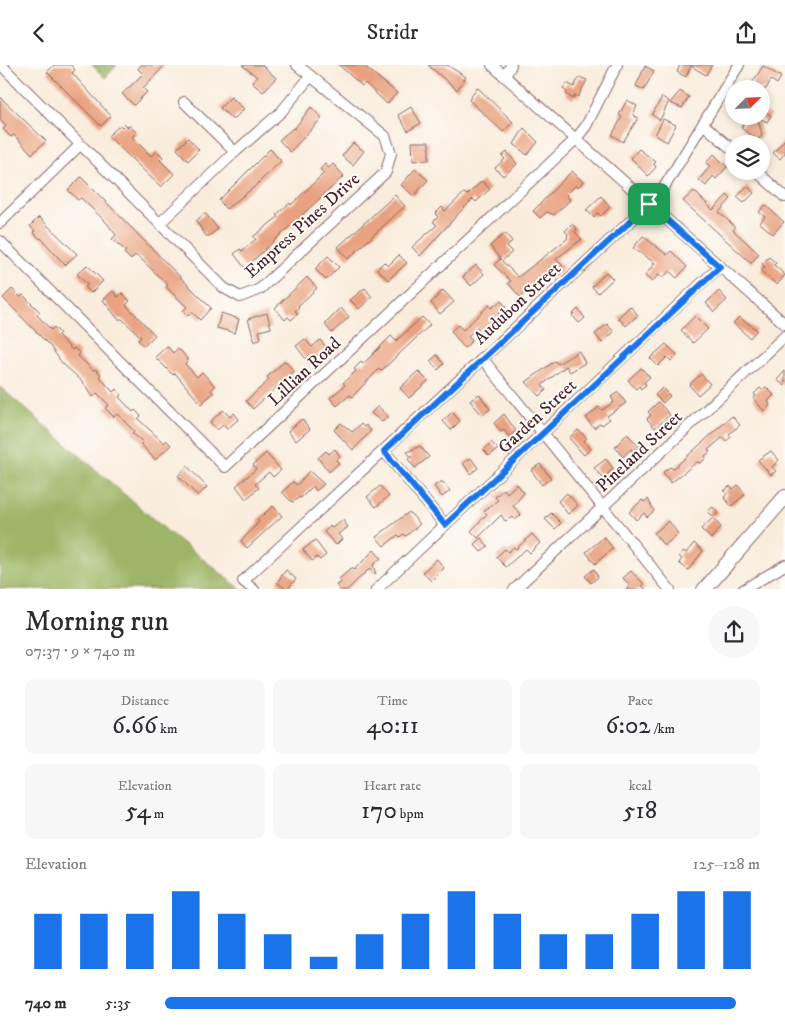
<!DOCTYPE html>
<meta charset="utf-8">
<style>
body{margin:0;font-family:"IM FELL DW Pica",serif;background:#f7f7f7;color:#2b2b33;height:100vh;display:flex;flex-direction:column;font-size:19px;white-space:nowrap}
*{box-sizing:border-box;margin:0}
p{font-size:16px;color:#7c7c81}
.icon{flex:none;width:28px;height:28px;fill:none;stroke:currentColor;stroke-width:2;stroke-linecap:round;stroke-linejoin:round}
.map{position:relative;height:524px;overflow:hidden}
.drawer{display:flex;flex-direction:column;background:#fff;flex:1}
.drawer>*{flex:none}
.needle{width:32px;rotate:66deg}
.buttons{position:absolute;left:725px;top:15px;display:grid;gap:10px}
.buttons a{display:grid;place-items:center;width:45px;height:45px;border-radius:50%;background:#fff;box-shadow:0 2px 8px #0003;font-size:25px}
.pin{position:absolute;display:grid;place-items:center;width:42px;height:42px;color:#fff;margin:-21px;border-radius:10px;box-shadow:0 2px 8px #0006}
.round{display:grid;place-items:center;flex:none;width:52px;height:52px;border-radius:26px;background:#f7f7f7}
.head{display:flex;align-items:center;justify-content:space-between;height:85px;padding:0 25px}
h1{font-size:28px;font-weight:600;line-height:38px}
.figures{display:grid;grid-template-columns:repeat(3,1fr);gap:8px;height:85px;padding:5px 25px}
.figures div{display:grid;align-content:center;border-radius:10px;background:#f7f7f7;text-align:center}
.figures b{font-size:25px;font-weight:600}
.figures small{font-size:14px;font-weight:400}
.figures p{font-size:14px}
.chart{height:140px;padding:10px 25px}
.chart p{display:flex;justify-content:space-between}
.chart svg{width:100%;height:90px;margin-top:5px;stroke:#1a73e8;stroke-width:6}
ul{padding:0 25px;list-style:none;font-size:16px}
li{display:grid;grid-template-columns:80px 60px 1fr;align-items:center;height:38px}
li i{height:12px;border-radius:6px;background:#1a73e8}
header{display:flex;justify-content:space-between;align-items:center;height:65px;padding:0 25px;background:#fff;font-size:22px;font-weight:600}
.map>svg:first-child{display:block}
.forest{fill:#9db566;stroke:#746a48}
.building{fill:#e9a17f}
.lines{fill:none;stroke-linecap:round;stroke-linejoin:round}
.street-casing{stroke:#876769;stroke-width:12}
.secondary-casing{stroke:#876769;stroke-width:16}
.street{stroke:#fff;stroke-width:10}
.secondary{stroke:#fff;stroke-width:14}
.route-casing{stroke:#fff;stroke-width:10}
.route{stroke:#1a73e8;stroke-width:6}
.labels{text-anchor:middle;stroke-width:4;stroke-linejoin:round;paint-order:stroke}
.street-label{font-size:18px;fill:#4a1f2b;stroke:#fdfcf7}
</style>
<header><svg class="icon" aria-label="back" viewBox="0 0 24 24"><path d="M15 5l-7 7 7 7"/></svg>Stridr<svg class="icon" aria-label="share" viewBox="0 0 24 24"><path d="M12 15V3M7 8l5-5 5 5M5 13v7h14v-7"/></svg></header>
<div class="map">
<svg width="785" height="525" viewBox="0 0 785 525">
<rect width="100%" height="100%" fill="#fdfcf7"/>
<filter id="ink" filterUnits="userSpaceOnUse"><feTurbulence type="fractalNoise" baseFrequency=".02" numOctaves="2"/><feDisplacementMap in="SourceGraphic" scale="10" xChannelSelector="R" yChannelSelector="G"/><feConvolveMatrix kernelMatrix="1 2 1 2 8 2 1 2 1" color-interpolation-filters="sRGB"/></filter>
<filter id="wash" filterUnits="userSpaceOnUse"><feTurbulence type="fractalNoise" baseFrequency=".0096" numOctaves="4" result="noise"/><feDisplacementMap in="SourceGraphic" scale="20" xChannelSelector="R" yChannelSelector="G"/><feGaussianBlur stdDeviation="1.12" result="paint"/><feColorMatrix in="noise" values="0 0 0 0 0 0 0 0 0 0 0 0 0 0 0 0 0 1.4 0 .05"/><feComposite in="paint" operator="in"/></filter>
<g filter="url(#wash)">
<rect width="100%" height="100%" fill="#f9ecdc"/>
<g class="forest">
<polygon points="92,0 117,0 105,13"/>
<polygon points="0,322 167,466 241,524 0,524"/>
</g>
<g id="blocks">
<g class="building">
<polygon points="54,0 71,0 75,5 72,8 111,51 101,61 47,7"/>
<polygon points="141,0 165,0 143,23 147,27 134,40 122,29 143,9 138,4"/>
<polygon points="242,0 262,0 276,13 263,27 252,18 257,12"/>
<polygon points="339,0 363,0 397,28 387,39 365,18 362,21"/>
<polygon points="428,0 447,0 466,12 457,25"/>
<polygon points="680,0 712,0 706,10 691,1 686,12 677,7"/>
<polygon points="645,1 654,6 644,25 636,21"/>
<polygon points="763,1 781,12 777,19 771,15 766,24 755,24 750,21"/>
<polygon points="579,12 587,15 578,32 575,30 573,34 566,29 567,27 563,24 567,18 574,22"/>
<polygon points="477,22 513,57 503,67 469,35"/>
<polygon points="680,26 689,32 682,43 670,38"/>
<polygon points="0,32 46,76 32,89 14,70 11,72 3,64 6,61 0,55"/>
<polygon points="231,32 244,44 233,55 220,43"/>
<polygon points="662,32 669,36 660,55 652,50"/>
<polygon points="627,35 637,41 633,50 638,53 623,77 612,70 622,52 619,50"/>
<polygon points="311,42 322,53 290,87 279,75 293,63 294,64"/>
<polygon points="411,42 421,58 408,66 398,50"/>
<polygon points="761,45 771,50 767,57 761,54"/>
<polygon points="748,51 757,51 762,70 760,73 757,74 741,63"/>
<polygon points="663,54 676,60 667,77 655,70"/>
<polygon points="125,59 128,62 129,60 137,68 132,72 151,91 157,86 163,92 160,95 174,109 161,122 108,71 120,60 122,62"/>
<polygon points="524,63 538,77 527,90 514,79"/>
<polygon points="188,73 199,85 188,96 177,84"/>
<polygon points="785,74 785,88 780,94 773,88"/>
<polygon points="412,77 429,77 429,95 413,96"/>
<polygon points="353,78 364,86 353,100 342,91"/>
<polygon points="270,84 281,96 253,123 226,144 219,135"/>
<polygon points="639,84 656,97 654,99 656,102 648,111 631,93"/>
<polygon points="507,87 517,99 503,111 495,103 505,94 502,91"/>
<polygon points="714,89 727,102 716,114 713,111 706,121 699,115 710,101 706,98"/>
<polygon points="325,99 329,103 333,99 344,111 245,203 234,189 240,184 242,186 256,174 253,172 278,152 276,150 290,138 291,140 324,108 320,104"/>
<polygon points="415,104 428,115 414,131 401,120"/>
<polygon points="572,106 583,117 578,122 576,120 566,130 570,135 554,150 547,147 540,153 533,146"/>
<polygon points="81,112 211,243 200,255 192,247 188,251 183,246 187,242 166,222 168,220 140,193 135,190 131,195 124,188 126,186 112,174 116,170 107,158 81,133 78,135 68,125"/>
<polygon points="482,116 490,124 476,137 473,134 461,146 420,191 412,182 437,160 433,157 438,152 435,149 442,142 445,146 464,128 467,130"/>
<polygon points="747,121 754,128 744,138 737,132"/>
<polygon points="694,126 713,145 727,130 731,134 719,147 731,158 735,163 733,165 759,189 751,198 683,136"/>
<polygon points="395,130 405,141 348,194 338,182"/>
<polygon points="601,131 610,142 601,151 597,148 594,152 586,145"/>
<polygon points="765,140 784,157 773,169 760,158 765,152 759,147"/>
<polygon points="205,148 218,164 209,171 206,171 196,156"/>
<polygon points="39,152 77,189 65,200 41,173 40,174 33,167 35,166 30,161"/>
<polygon points="572,159 577,164 575,167 582,174 556,194 563,201 561,207 553,213 548,207 520,232 508,218 511,216 494,200 500,194 501,195 490,181 505,168 512,176 507,182 512,187 502,196 518,212 567,174 568,169 565,166"/>
<polygon points="643,171 667,190 671,186 687,202 677,213 669,206 663,213 659,209 652,217 645,211 655,198 633,183"/>
<polygon points="399,190 407,198 388,215 377,204 384,197 388,201"/>
<polygon points="328,191 339,202 326,215 315,204"/>
<polygon points="769,192 776,198 774,200 785,210 777,220 761,206 765,202 762,199"/>
<polygon points="87,200 103,216 91,228 85,222 88,220 77,209"/>
<polygon points="476,200 484,209 471,221 463,212"/>
<polygon points="606,207 613,214 598,228 592,222"/>
<polygon points="307,212 317,223 298,241 299,242 295,246 298,249 291,255 288,252 285,255 275,243"/>
<polygon points="365,223 372,232 359,244 350,235"/>
<polygon points="12,224 20,232 23,230 40,247 37,250 51,265 54,262 60,268 58,270 72,285 74,283 80,288 78,291 93,305 95,304 101,309 99,311 113,327 116,324 121,330 119,332 133,347 135,345 141,351 138,354 164,378 166,375 171,380 155,395 141,379 143,377 132,368 134,366 117,349 114,352 105,343 109,340 97,328 93,332 83,317 62,298 50,281 3,233"/>
<polygon points="443,225 454,237 440,249 431,238"/>
<polygon points="113,226 118,232 122,228 130,236 126,240 155,270 144,281 138,275 141,272 122,254 118,254 103,235"/>
<polygon points="719,226 727,235 714,247 706,238"/>
<polygon points="501,236 506,242 498,248 500,251 481,266 477,262 468,271 472,276 464,283 451,266 458,260 463,265 489,240 491,243"/>
<polygon points="630,241 638,250 626,261 618,253"/>
<polygon points="341,243 349,252 332,268 326,261 326,258"/>
<polygon points="578,244 585,253 579,258 572,250"/>
<polygon points="221,248 239,254 235,268 217,263"/>
<polygon points="267,248 271,263 259,266 261,273 255,277 248,254"/>
<polygon points="695,251 708,264 693,278 681,265"/>
<polygon points="422,252 430,260 381,306 379,304 352,332 350,330 337,341 330,333 345,320 343,318 356,306 354,304 361,297 363,299 391,271 396,276"/>
<polygon points="739,252 757,265 750,273 733,258"/>
<polygon points="607,259 614,267 602,278 595,269"/>
<polygon points="305,274 312,282 320,275 327,283 309,298 296,281"/>
<polygon points="666,279 677,290 671,296 667,292 658,301 650,293"/>
<polygon points="167,281 173,288 177,284 181,286 188,295 185,299 197,312 202,307 215,321 211,325 213,328 201,339 175,308 173,310 155,292"/>
<polygon points="579,286 585,298 570,307 566,301 542,320 546,325 539,331 526,317 555,296 558,299"/>
<polygon points="437,290 444,299 438,305 430,296"/>
<polygon points="285,296 294,306 253,344 246,336 269,315 267,312"/>
<polygon points="641,303 650,312 644,317 646,320 641,324 639,321 636,324 628,315"/>
<polygon points="418,306 428,316 409,333 400,323"/>
<polygon points="785,306 785,321 777,315"/>
<polygon points="701,309 710,319 698,330 689,320"/>
<polygon points="766,322 774,330 768,336 770,340 764,346 753,333 756,331 754,329 760,323 762,325"/>
<polygon points="662,323 670,331 663,338 655,330"/>
<polygon points="618,327 626,338 607,351 610,354 602,360 600,358 594,363 586,353 599,342 602,345 614,337 611,332"/>
<polygon points="479,329 490,344 482,350 470,336"/>
<polygon points="658,337 670,350 655,363 647,354 651,350 648,347"/>
<polygon points="378,341 388,352 382,357 371,348"/>
<polygon points="223,345 230,352 234,348 239,354 227,364 223,360 217,365 210,357"/>
<polygon points="452,347 460,356 451,365 443,356"/>
<polygon points="504,349 516,366 509,372 504,365 501,367 494,358"/>
<polygon points="732,351 740,360 729,369 731,372 726,376 723,372 708,385 710,387 705,391 706,393 701,398 697,397 671,418 663,407 670,402 673,404"/>
<polygon points="302,354 310,364 296,376 288,366"/>
<polygon points="341,358 352,367 361,359 364,362 366,360 371,366 353,385 334,365"/>
<polygon points="578,365 587,373 584,376 591,384 584,390 569,373"/>
<polygon points="627,369 639,381 633,387 631,384 623,392 615,382"/>
<polygon points="491,377 498,384 489,391 484,385"/>
<polygon points="420,381 429,392 415,403 408,394 411,392 407,387"/>
<polygon points="335,384 340,391 336,395 339,398 329,407 318,393 326,386 329,389"/>
<polygon points="771,386 779,395 772,402 776,406 771,410 758,395"/>
<polygon points="266,388 281,405 273,412 269,407 255,419 259,423 246,434 236,421 256,404 253,400"/>
<polygon points="471,393 478,403 470,409 463,398"/>
<polygon points="606,394 613,403 604,414 594,403"/>
<polygon points="540,399 551,413 542,420 531,405"/>
<polygon points="187,401 207,422 198,431 178,411"/>
<polygon points="309,406 324,419 316,426 313,421 301,433 299,432 294,437 291,436 282,427 293,417 297,420"/>
<polygon points="440,417 443,417 450,426 442,432 434,421"/>
<polygon points="517,419 524,428 513,441 521,450 515,455 513,452 505,456 501,450 478,473 471,466 487,449 484,446 498,435 495,432 504,424 507,428"/>
<polygon points="738,420 745,430 731,441 724,432 727,430 724,426 730,421 733,424"/>
<polygon points="380,421 389,431 376,442 367,432"/>
<polygon points="567,428 578,441 568,449 558,436"/>
<polygon points="648,434 654,446 647,452 644,448 636,455 629,447 642,435 644,437"/>
<polygon points="273,441 282,451 247,483 241,476 259,457 257,455"/>
<polygon points="713,442 718,448 713,452 708,446"/>
<polygon points="409,447 420,459 406,471 403,469 400,472 398,470 384,481 376,472"/>
<polygon points="551,448 561,458 555,464 545,454"/>
<polygon points="713,453 721,462 711,474 701,464"/>
<polygon points="343,455 348,462 338,469 342,474 336,480 324,467 330,461 332,463"/>
<polygon points="669,456 678,469 664,481 654,468"/>
<polygon points="532,469 540,478 530,488 526,484 506,502 496,492 505,484 508,487 514,482 516,484"/>
<polygon points="604,472 613,483 595,499 586,487"/>
<polygon points="481,473 488,481 481,487 474,479"/>
<polygon points="315,475 326,490 320,495 317,492 312,496 303,485"/>
<polygon points="694,478 703,486 688,505 679,498 682,494 679,491 683,486 686,488"/>
<polygon points="374,485 381,493 373,500 376,509 369,504 347,525 340,525 336,520 341,517 339,514 352,503 354,505"/>
<polygon points="437,494 444,503 431,516 423,507"/>
<polygon points="594,504 598,512 591,518 585,511"/>
<polygon points="286,505 296,514 287,525 277,517"/>
<polygon points="631,506 644,519 642,520 646,525 626,525 630,521 623,513"/>
</g>
</g>
</g>
<g filter="url(#ink)">
<use href="#blocks" fill-opacity="0" stroke="#876769" stroke-width="1"/>
<g class="lines">
<defs>
<g id="street">
<polyline points="1,0 224,223 240,232 260,224 386,107 391,88 385,71 297,0"/>
<polyline points="492,0 785,259"/>
<polyline points="505,12 511,0"/>
<polyline points="184,37 235,87"/>
<polyline points="703,59 734,86"/>
<polyline points="756,106 785,132"/>
<polyline points="0,158 80,80"/>
<polyline points="160,158 235,87 281,47 310,12"/>
<polyline points="0,176 225,402 576,74 586,61 617,0"/>
<polyline points="482,293 670,525"/>
<polyline points="384,386 445,460"/>
<polyline points="254,525 243,516 649,139 663,124 739,0"/>
<polyline points="376,525 720,201"/>
<polyline points="514,525 785,271"/>
<polyline points="743,525 785,500"/>
</g>
<polyline id="secondary" points="704,525 785,432"/>
</defs>
<use href="#street" class="street-casing"/>
<use href="#secondary" class="secondary-casing"/>
<use href="#street" class="street"/>
<use href="#secondary" class="secondary"/>
</g>
</g>
<g class="lines" filter="url(#ink)">
<defs>
<polygon id="route" points="649,139 720,202 445,460 384,386"/>
</defs>
<use href="#route" class="route-casing"/>
<use href="#route" class="route"/>
</g>
<g class="labels">
<g class="street-label">
<text transform="translate(302 160) rotate(-42)" y="6">Empress Pines Drive</text>
<text transform="translate(517 238) rotate(-43)" y="6">Audubon Street</text>
<text transform="translate(304 306) rotate(-43)" y="6">Lillian Road</text>
<text transform="translate(537 351) rotate(-43)" y="6">Garden Street</text>
<text transform="translate(639 386) rotate(-43)" y="6">Pineland Street</text>
</g>
</g>
</svg>
<div class="buttons">
<a><svg class="needle" viewBox="-14 -14 28 28"><path d="M0-13l5 13h-10z" fill="#e53935"/><path d="M0 13l5-13h-10z" fill="#7c7c81"/></svg></a>
<a><svg class="icon" aria-label="layers" viewBox="0 0 24 24"><path d="M12 4l9 5-9 5-9-5zM3 14l9 5 9-5"/></svg></a>
</div>
<div class="pin" style="left:649px;top:139px;background:#1e9e55"><svg class="icon" aria-label="arrive" viewBox="0 0 24 24"><path d="M6 21V4h12l-3 4 3 4H6"/></svg></div>
</div>
<section class="drawer">
<div class="head"><div><h1>Morning run</h1><p>07:37 · 9 × 740 m</p></div><a class="round"><svg class="icon" aria-label="share" viewBox="0 0 24 24"><path d="M12 15V3M7 8l5-5 5 5M5 13v7h14v-7"/></svg></a></div>
<div class="figures">
<div><p>Distance</p><b>6.66<small> km</small></b></div>
<div><p>Time</p><b>40:11</b></div>
<div><p>Pace</p><b>6:02<small> /km</small></b></div>
</div>
<div class="figures">
<div><p>Elevation</p><b>54<small> m</small></b></div>
<div><p>Heart rate</p><b>170<small> bpm</small></b></div>
<div><p>kcal</p><b>518</b></div>
</div>
<div class="chart"><p><span>Elevation</span>125–128 m</p>
<svg viewBox="0 0 160 44" preserveAspectRatio="none"><path d="M5 44V17M15 44V17M25 44V17M35 44V6M45 44V17M55 44V27M65 44V38M75 44V27M85 44V17M95 44V6M105 44V17M115 44V27M125 44V27M135 44V17M145 44V6M155 44V6"/></svg>
</div>
<ul>
<li><b>740 m</b>5:35<i style="width:96%"></i></li>
</ul>
</section>
